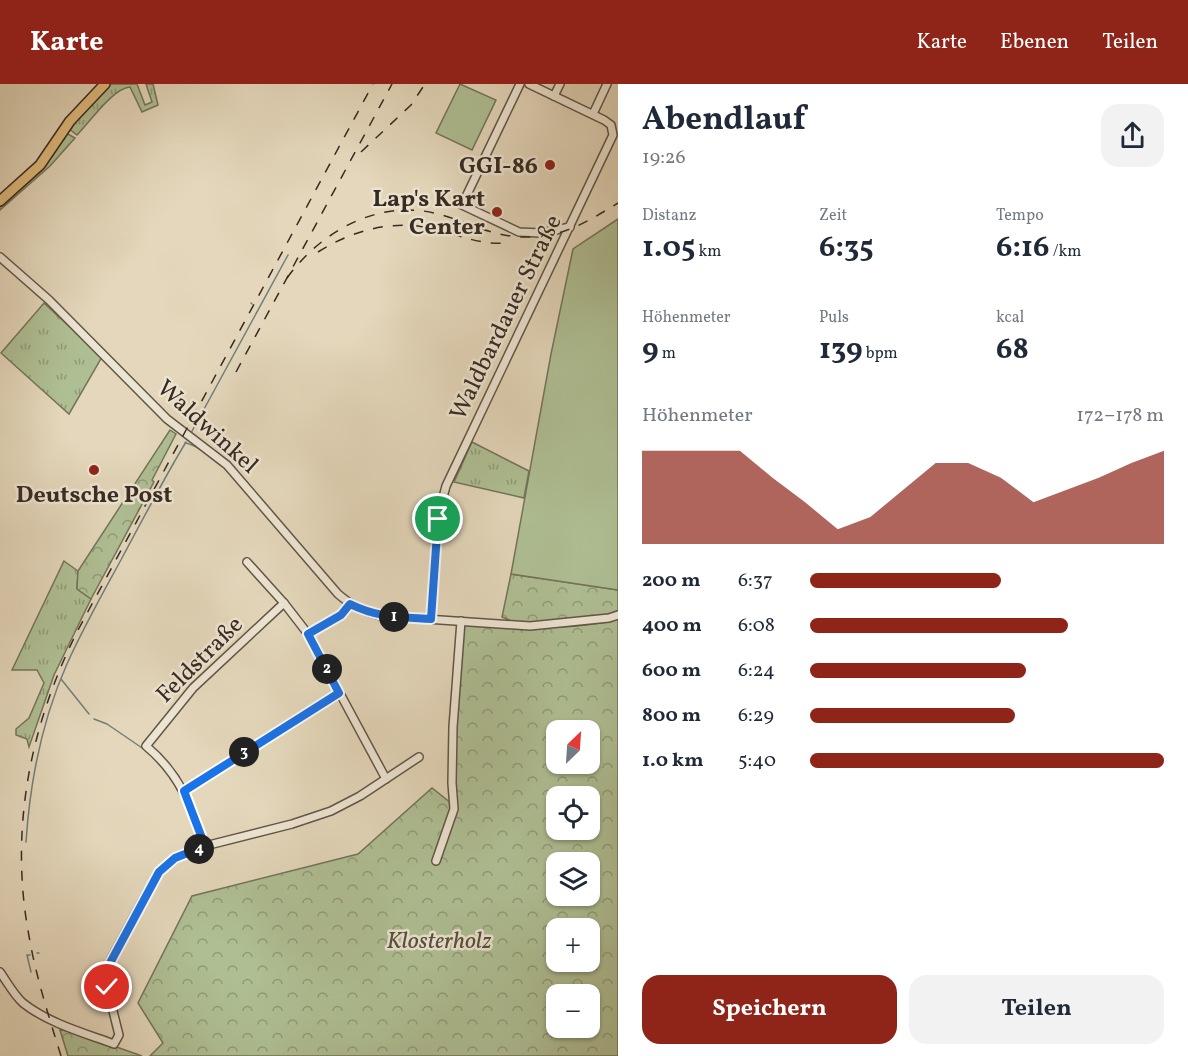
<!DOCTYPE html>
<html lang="de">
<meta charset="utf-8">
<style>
body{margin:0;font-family:Vollkorn,serif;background:#f2f2f3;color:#1f2937;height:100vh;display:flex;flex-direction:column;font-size:22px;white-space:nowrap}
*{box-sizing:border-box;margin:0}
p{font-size:20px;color:#747a83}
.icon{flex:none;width:33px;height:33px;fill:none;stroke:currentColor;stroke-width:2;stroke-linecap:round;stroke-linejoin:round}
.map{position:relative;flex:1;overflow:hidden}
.side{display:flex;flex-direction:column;background:#fff;width:570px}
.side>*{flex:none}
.needle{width:39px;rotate:25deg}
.controls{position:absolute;left:546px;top:636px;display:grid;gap:12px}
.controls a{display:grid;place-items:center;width:54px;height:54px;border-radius:12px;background:#fff;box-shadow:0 2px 4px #0004;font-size:30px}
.pin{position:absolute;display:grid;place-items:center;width:51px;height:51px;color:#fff;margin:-26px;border:3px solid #fff;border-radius:50%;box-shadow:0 2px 6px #0007}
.km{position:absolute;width:30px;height:30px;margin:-15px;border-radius:50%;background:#222;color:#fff;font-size:16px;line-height:30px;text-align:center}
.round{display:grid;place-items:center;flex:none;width:63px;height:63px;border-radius:18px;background:#f2f2f3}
.head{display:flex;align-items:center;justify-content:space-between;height:102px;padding:0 24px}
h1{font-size:33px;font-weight:700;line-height:45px}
.stats{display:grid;grid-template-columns:repeat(3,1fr);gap:9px;height:102px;padding:6px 24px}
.stats div{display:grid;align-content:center}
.stats b{font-size:30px;font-weight:700}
.stats small{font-size:16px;font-weight:400}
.stats p{font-size:16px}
.chart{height:168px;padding:12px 24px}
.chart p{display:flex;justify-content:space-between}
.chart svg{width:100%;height:108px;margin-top:6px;fill:#8f2418;opacity:.7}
.cta{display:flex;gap:12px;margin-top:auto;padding:12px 24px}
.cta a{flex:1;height:69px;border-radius:18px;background:#8f2418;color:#fff;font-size:24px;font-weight:700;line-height:69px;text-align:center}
.cta a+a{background:#f2f2f3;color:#1f2937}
ul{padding:0 24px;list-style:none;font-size:20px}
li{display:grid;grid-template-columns:96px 72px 1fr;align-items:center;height:45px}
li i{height:15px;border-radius:8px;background:#8f2418}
header{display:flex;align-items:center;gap:36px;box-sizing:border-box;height:84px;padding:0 30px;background:#8f2418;color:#fff}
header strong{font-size:28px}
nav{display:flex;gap:33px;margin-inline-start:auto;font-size:21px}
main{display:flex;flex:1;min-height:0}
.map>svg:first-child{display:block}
.grass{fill:url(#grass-tufts);stroke:#73745b;stroke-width:1.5}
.forest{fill:url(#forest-crowns);stroke:#73745b;stroke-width:1.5;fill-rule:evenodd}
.green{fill:#afbf94;stroke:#73745b;stroke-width:1.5}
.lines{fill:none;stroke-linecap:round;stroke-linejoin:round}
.stream{stroke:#717f7b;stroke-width:1.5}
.minor-casing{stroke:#625548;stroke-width:10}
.major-casing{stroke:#372a22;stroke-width:12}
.minor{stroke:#ede5d3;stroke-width:7}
.major{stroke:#e2bc7e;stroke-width:9}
.rail{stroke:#372a22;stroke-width:1.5;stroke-dasharray:10 10;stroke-linecap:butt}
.route-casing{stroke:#fff;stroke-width:12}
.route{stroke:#1a73e8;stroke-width:8}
.poi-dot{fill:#8f2418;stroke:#ede5d3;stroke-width:2}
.labels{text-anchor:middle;stroke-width:5;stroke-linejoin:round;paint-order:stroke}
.poi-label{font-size:24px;font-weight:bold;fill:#372a22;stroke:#ede5d3;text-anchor:end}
.street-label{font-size:24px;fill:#372a22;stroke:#ede5d3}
.park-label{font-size:24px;font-style:italic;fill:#554f3e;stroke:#ede5d3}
</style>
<header>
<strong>Karte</strong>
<nav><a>Karte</a><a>Ebenen</a><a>Teilen</a></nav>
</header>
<main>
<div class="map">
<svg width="618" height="972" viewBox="0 0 618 972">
<defs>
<pattern id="grass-tufts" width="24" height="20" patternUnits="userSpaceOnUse" patternTransform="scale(1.5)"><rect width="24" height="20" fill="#afbf94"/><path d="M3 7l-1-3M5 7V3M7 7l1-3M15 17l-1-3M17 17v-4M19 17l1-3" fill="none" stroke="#8f9b78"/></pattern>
<pattern id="forest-crowns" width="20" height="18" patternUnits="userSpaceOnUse" patternTransform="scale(1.5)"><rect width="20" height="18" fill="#afbf94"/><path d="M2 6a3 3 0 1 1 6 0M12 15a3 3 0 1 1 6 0" fill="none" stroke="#8f9b78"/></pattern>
</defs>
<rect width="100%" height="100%" fill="#e4d7bb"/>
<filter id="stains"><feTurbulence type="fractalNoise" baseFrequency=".00333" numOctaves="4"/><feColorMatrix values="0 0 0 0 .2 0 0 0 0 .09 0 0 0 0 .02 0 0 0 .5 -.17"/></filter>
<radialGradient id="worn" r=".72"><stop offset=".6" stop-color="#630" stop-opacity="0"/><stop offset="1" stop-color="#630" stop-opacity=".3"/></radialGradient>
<g class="grass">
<path d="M110,0H137L145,21L152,18L146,0H153L158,21L142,28L130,3C113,4 89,39 77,51L69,45Z"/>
<polygon points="66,49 75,54 50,82 0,126 0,123 33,93"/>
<polygon points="44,219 102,273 69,330 1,269"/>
<polygon points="472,358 529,387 524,414 454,398"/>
<polygon points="64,477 78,487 77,505 91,515 54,591 29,663 27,655 16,651 16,645 29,634 44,599 37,586 12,586"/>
</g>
<g class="forest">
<polygon points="170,346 176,350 152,396 154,398 91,515 77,505 78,487"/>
<polygon points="511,490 618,506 618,528 609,531 530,539 516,539 502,533"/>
<path d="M618,535V972H150L163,959L138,919L192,812L358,770L432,704L451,719L463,540C504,544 544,546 586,541C597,539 608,539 618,535ZM556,646H590V680H556ZM556,712H590V746H556ZM556,778H590V812H556ZM556,844H590V878H556ZM556,910H590V944H556Z"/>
<polygon points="60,946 71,947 142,972 68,972"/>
</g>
<g class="green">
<polygon points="460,0 496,16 472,66 436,49"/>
<polygon points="618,135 618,506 511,490 551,270 573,165"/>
</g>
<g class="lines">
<g class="stream">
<polyline points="251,219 252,220"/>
<polyline points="191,349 288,171"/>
<path d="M185,359C198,361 210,373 220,381"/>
<polyline points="61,595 89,630"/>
<polyline points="94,635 107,640 148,668"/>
<path d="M26,758C30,697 42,636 67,580C83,544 103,509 122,474C143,435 163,396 186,358"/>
<polyline points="37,869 39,869"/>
<polyline points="30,871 27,871 31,888"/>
</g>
<defs>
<g id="minor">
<polyline points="520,0 462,121 519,148 541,149 570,143"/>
<polyline points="554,12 560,0"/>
<polyline points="593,30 607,0"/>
<path d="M0,173L49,216L167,335L227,381L338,510C352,522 364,528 382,532L530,542L609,534L618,531"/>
<polyline points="247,478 284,519 308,550 386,695"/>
<polyline points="431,535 437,436 446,402 613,51 611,41 604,36 529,0"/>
<polyline points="308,550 341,531 350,520"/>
<polyline points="184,707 339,609"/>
<path d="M205,762C191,722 180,690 146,662L193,604L284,519"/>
<polyline points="436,777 454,725 452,699 453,643 461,537"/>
<path d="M0,888C7,898 14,911 23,919C48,939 84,949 114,960L119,951L107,903V888L111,875L144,814L156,793L164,783L181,771L205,762L292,740L331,727L360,712L419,673"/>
</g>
<polyline id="major" points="0,117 40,81 70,37 105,0"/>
</defs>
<use href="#minor" class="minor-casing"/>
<use href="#major" class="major-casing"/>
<use href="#minor" class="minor"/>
<use href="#major" class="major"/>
<g class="rail">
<polyline points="361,68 411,21 425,0"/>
<path d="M318,168C356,144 399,134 442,147C463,153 484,161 506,159"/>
<path d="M287,194C322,146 381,113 442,131C473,140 495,154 530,153C564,153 590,136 618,119"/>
<polyline points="236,288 392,0"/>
<path d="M61,972C49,933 36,893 29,852C9,746 30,641 78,546L373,0"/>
</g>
</g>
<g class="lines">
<defs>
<path id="route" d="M107,903L106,895L109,881L159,788L175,774L205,762L184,707L339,609L308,550L341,531L350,520C378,534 400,533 431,535L438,435"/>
</defs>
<use href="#route" class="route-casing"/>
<use href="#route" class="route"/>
</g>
<g class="poi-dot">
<circle cx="550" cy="81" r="6"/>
<circle cx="497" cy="128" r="6"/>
<circle cx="94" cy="386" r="6"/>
</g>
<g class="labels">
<g class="poi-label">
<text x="538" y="89">GGI-86</text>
<text x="485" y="122">Lap's Kart<tspan x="485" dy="28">Center</tspan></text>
<text x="94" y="418" text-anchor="middle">Deutsche Post</text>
</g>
<g class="street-label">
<text transform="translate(505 233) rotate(-64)" y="8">Waldbardauer Straße</text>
<text transform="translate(208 342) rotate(42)" y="8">Waldwinkel</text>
<text transform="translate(199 575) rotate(-45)" y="8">Feldstraße</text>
</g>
<g class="park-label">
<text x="439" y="864">Klosterholz</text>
</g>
</g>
<rect width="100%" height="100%" filter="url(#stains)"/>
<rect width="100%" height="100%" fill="url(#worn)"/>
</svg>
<div class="controls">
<a><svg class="needle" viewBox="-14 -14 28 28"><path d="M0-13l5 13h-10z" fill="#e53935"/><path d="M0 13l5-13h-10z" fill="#747a83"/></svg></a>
<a><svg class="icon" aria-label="locate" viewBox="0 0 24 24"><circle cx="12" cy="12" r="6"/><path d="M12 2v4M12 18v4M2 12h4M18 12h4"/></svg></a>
<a><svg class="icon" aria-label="layers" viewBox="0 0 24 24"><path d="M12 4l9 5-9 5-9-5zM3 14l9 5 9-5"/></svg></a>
<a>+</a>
<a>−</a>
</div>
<div class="pin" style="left:438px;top:435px;background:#1e9e55"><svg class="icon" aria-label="arrive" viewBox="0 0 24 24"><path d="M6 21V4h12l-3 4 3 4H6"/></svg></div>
<div class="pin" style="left:107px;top:903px;background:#d93025"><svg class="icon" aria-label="check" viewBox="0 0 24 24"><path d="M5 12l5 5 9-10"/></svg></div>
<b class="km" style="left:394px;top:533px">1</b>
<b class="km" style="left:327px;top:585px">2</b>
<b class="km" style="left:244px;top:668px">3</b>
<b class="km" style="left:199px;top:765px">4</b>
</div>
<section class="side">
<div class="head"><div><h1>Abendlauf</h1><p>19:26</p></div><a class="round"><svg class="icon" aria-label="share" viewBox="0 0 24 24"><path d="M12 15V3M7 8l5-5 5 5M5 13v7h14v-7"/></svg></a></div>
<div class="stats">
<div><p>Distanz</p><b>1.05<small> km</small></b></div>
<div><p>Zeit</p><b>6:35</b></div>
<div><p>Tempo</p><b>6:16<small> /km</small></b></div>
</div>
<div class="stats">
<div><p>Höhenmeter</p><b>9<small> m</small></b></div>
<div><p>Puls</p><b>139<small> bpm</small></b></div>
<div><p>kcal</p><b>68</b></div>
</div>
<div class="chart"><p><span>Höhenmeter</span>172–178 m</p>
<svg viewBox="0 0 160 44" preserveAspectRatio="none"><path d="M0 44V6L10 6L20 6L30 6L40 17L50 27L60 38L70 33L80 22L90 11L100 11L110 17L120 27L130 22L140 17L150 11L160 6V44z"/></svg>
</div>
<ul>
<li><b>200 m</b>6:37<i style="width:54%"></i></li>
<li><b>400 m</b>6:08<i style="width:73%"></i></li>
<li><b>600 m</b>6:24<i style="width:61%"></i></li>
<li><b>800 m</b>6:29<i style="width:58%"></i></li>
<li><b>1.0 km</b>5:40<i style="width:100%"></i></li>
</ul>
<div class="cta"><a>Speichern</a><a>Teilen</a></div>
</section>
</main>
